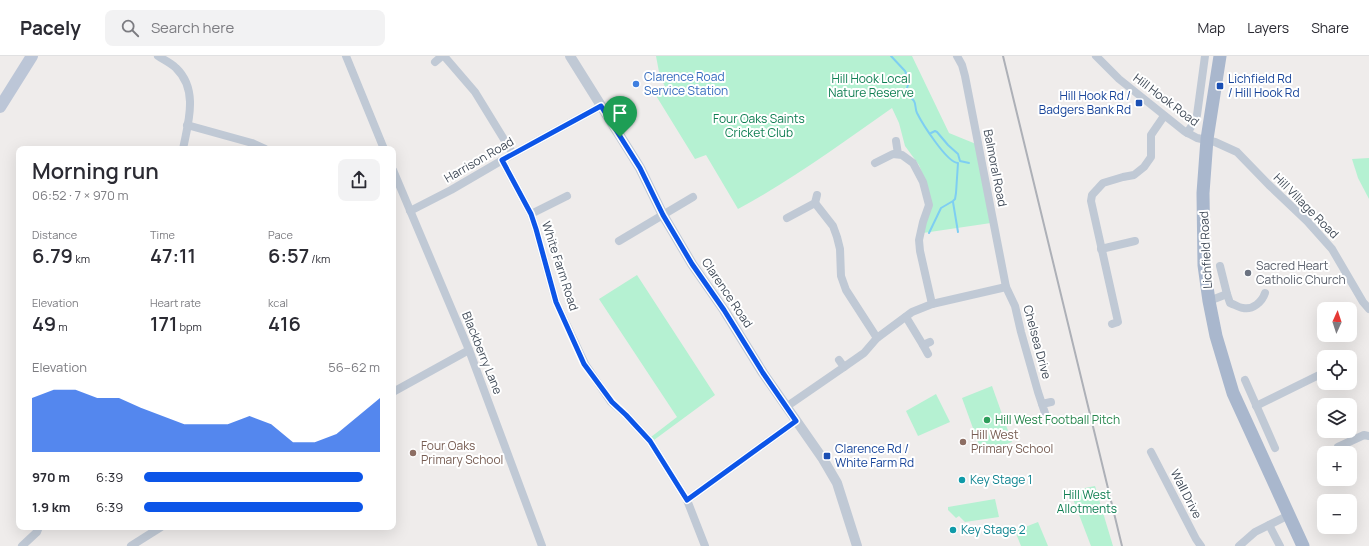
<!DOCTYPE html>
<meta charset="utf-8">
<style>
body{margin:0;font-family:Manrope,sans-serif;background:#f2f2f3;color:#2b2b33;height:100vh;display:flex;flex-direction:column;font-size:15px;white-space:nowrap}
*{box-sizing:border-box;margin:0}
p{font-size:13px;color:#7c7c81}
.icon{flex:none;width:22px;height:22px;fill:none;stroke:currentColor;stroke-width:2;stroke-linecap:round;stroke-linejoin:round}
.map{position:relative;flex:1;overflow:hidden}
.sheet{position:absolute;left:16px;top:90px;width:380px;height:384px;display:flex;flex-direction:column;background:#fff;border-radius:8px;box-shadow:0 4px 16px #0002}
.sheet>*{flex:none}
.needle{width:26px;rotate:3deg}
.buttons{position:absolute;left:1317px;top:246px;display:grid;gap:8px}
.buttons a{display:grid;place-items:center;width:40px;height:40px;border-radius:8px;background:#fff;box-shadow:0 4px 16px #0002;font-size:20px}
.pin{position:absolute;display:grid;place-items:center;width:34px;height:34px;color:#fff;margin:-41px -17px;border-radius:50% 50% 50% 0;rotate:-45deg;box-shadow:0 0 4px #0007}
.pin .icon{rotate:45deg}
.round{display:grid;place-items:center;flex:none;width:42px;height:42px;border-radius:8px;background:#f2f2f3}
.head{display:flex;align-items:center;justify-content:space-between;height:68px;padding:0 16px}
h1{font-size:22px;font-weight:600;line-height:30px}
.stats{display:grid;grid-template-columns:repeat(3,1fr);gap:6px;height:68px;padding:4px 16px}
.stats div{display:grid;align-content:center}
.stats b{font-size:20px;font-weight:600}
.stats small{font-size:11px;font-weight:400}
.stats p{font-size:11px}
.chart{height:112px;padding:8px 16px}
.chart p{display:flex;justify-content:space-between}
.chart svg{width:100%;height:72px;margin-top:4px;fill:#0c55e8;opacity:.7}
ul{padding:0 16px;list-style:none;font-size:13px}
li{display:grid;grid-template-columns:64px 48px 1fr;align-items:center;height:30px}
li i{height:10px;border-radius:5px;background:#0c55e8}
header{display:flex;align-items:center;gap:24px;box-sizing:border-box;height:56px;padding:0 20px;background:#fff;border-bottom:1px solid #e1e1e2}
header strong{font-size:19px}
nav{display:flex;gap:22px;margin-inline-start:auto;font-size:14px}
.search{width:280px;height:36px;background:#f2f2f3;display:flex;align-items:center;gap:10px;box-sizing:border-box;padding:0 14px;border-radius:8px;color:#7c7c81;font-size:15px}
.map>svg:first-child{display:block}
.green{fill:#b5f1d2}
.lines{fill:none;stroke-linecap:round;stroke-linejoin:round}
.stream{stroke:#7ecef2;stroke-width:2}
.minor{stroke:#c0c9d5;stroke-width:8}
.tertiary{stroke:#c0c9d5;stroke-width:10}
.secondary{stroke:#bcc6d7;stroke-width:12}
.primary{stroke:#a9b7cd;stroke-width:13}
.rail{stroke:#adb0b7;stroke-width:2}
.route-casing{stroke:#fff;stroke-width:8}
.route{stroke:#0c55e8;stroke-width:5}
.shop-dot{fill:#3f7fe0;stroke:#fff;stroke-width:1.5}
.transit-dot{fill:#1a4fb4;stroke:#fff;stroke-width:1.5}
.worship-dot{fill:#6b7280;stroke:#fff;stroke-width:1.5}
.leisure-dot{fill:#2e9e5b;stroke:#fff;stroke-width:1.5}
.education-dot{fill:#8d6e63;stroke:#fff;stroke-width:1.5}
.culture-dot{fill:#0f9aa8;stroke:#fff;stroke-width:1.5}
.labels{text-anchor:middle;stroke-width:4;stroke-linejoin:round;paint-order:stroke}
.shop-label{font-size:12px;fill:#366cbe;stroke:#fff;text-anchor:start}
.park-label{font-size:12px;fill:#107f53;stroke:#fff}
.transit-label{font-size:12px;fill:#164399;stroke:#fff;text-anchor:start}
.street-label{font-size:12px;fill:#434d5a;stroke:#fff}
.worship-label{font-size:12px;fill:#5b616d;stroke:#fff;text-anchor:start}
.leisure-label{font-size:12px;fill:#27864d;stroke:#fff;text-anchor:start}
.education-label{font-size:12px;fill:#785e54;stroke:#fff;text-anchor:start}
.culture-label{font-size:12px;fill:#0d838f;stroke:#fff;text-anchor:start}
</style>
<header>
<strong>Pacely</strong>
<div class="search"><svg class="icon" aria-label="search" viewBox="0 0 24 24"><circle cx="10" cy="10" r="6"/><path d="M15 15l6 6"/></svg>Search here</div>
<nav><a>Map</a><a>Layers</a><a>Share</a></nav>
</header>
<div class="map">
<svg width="1369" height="490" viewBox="0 0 1369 490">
<rect width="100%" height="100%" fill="#efeceb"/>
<g class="green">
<path d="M656,0H912L949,77L976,88L991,167L923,177L927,130L919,109L905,90L899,67L892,52C842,87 792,124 738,153L706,99L695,103L655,38L665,31L659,16Z"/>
<polygon points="1369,102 1369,143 1358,122 1352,103"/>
<polygon points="637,219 715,339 654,384 651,381 677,361 599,243"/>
<polygon points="992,330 1012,386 982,397 962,342"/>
<polygon points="936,338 950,366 918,380 906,355"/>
<polygon points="1095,430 1113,490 1091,490 1070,435"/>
<polygon points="995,443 999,461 965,466 959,460 956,462 948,454 948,451"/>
<polygon points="1038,466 1048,490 1021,490 1015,475"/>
</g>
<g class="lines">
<g class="stream">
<path d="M891,0L905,15L906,17L904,22L909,26L906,35C908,39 911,41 914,45C916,48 915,53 917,57C922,67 947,107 958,107L956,137L955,143L953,145L941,152L929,177"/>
<polyline points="931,77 935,75 937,76 948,89 958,98 960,105 969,107"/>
<polyline points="953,146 958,176"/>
</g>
<g class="minor">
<path d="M158,0C164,4 171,7 176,12C199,34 188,67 183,93"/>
<polyline points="346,0 384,93"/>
<polyline points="444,0 475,36 513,98"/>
<polyline points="957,0 962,9 965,20 1006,231 1015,250 1021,276 1038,336 1042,348"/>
<polyline points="1096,0 1119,23 1184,75 1197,82 1215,86 1237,96 1269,129 1307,165 1332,193 1363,246 1369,253"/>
<polyline points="435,6 442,0"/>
<polyline points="187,69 252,87 265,93"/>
<polyline points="1187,77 1195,65 1197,59 1205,0"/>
<polyline points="896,85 898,98"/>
<polyline points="502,104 531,158 536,173 556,246 585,308 611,346 626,359 650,385 687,444 796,365"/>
<polyline points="875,107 893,98 902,99 913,107 923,126 929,149 923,166 919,184 920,195 932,248"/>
<polyline points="393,114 469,294 542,490"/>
<polyline points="815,147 833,170 837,181 840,193 841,220 846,234 877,282"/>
<polyline points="410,155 451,134 513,98 601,50"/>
<polyline points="531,158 567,140"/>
<polyline points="787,162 815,147 817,139"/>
<polyline points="619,185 693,141"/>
<polyline points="1101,193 1135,185"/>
<path d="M1220,210L1227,238L1230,247C1234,248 1239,252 1243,252C1253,254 1262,246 1265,237"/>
<polyline points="1209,245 1227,238"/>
<polyline points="906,261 923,289"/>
<polyline points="1112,268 1118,266 1091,145 1092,139 1103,127 1123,121 1134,119 1144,111 1151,101 1151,79 1164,60"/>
<polyline points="928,298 923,289 930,286"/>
<polyline points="844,311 864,297 877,282 912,256 932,248 1006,231"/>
<polyline points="1245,324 1275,392"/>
<polyline points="393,336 469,294"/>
<polyline points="1256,350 1321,318"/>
<polyline points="786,351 844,311 839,304"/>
<polyline points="1046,360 1042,348 1051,346"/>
<polyline points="1338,391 1364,379 1369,380"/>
<polyline points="1151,396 1196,483 1201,490"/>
<polyline points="687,444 705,490"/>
<polyline points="1269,469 1280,490"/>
<polyline points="22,490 37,476 39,471"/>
<polyline points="131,490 161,471"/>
<polyline points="1239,490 1255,476 1289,459"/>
</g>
<polyline class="tertiary" points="570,0 640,112 663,159 692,208 724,254 763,317 823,403 837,427 857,490"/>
<polyline class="secondary" points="0,51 32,0"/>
<polyline class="primary" points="1220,0 1207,83 1203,137 1204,209 1209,245 1216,280 1233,337 1303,490"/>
<polyline class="rail" points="1003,0 1122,490"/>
</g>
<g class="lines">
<defs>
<polygon id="route" points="601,50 640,112 663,159 692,208 724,254 763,317 796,365 687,444 650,385 626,359 612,346 584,308 556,246 536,173 531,158 502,104"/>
</defs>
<use href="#route" class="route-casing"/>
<use href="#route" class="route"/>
</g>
<circle class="shop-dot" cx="636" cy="28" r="4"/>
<g class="transit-dot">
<rect x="1216" y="26" width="8" height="8" rx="2"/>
<rect x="1135" y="43" width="8" height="8" rx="2"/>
<rect x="823" y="396" width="8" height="8" rx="2"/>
</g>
<circle class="worship-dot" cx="1248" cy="217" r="4"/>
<circle class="leisure-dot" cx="987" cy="364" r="4"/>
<g class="education-dot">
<circle cx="963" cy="386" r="4"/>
<circle cx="413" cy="397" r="4"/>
</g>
<g class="culture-dot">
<circle cx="962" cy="424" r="4"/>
<circle cx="953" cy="474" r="4"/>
</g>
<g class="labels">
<g class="shop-label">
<text x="644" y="25">Clarence Road<tspan x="644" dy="14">Service Station</tspan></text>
</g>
<g class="park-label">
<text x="871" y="27">Hill Hook Local<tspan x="871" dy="14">Nature Reserve</tspan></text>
<text x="759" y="67">Four Oaks Saints<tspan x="759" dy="14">Cricket Club</tspan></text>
<text x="1087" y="443">Hill West<tspan x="1087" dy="14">Allotments</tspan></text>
</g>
<g class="transit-label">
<text x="1228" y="27">Lichfield Rd<tspan x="1228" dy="14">/ Hill Hook Rd</tspan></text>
<text x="1131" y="44" text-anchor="end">Hill Hook Rd /<tspan x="1131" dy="14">Badgers Bank Rd</tspan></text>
<text x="835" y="397">Clarence Rd /<tspan x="835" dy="14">White Farm Rd</tspan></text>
</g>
<g class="street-label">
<text transform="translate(1166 44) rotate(37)" y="4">Hill Hook Road</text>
<text transform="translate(479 104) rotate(-30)" y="4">Harrison Road</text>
<text transform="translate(995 112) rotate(79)" y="4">Balmoral Road</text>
<text transform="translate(1306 150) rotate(45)" y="4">Hill Village Road</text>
<text transform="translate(1206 194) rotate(-93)" y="4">Lichfield Road</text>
<text transform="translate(560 210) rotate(72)" y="4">White Farm Road</text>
<text transform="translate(727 237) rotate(56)" y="4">Clarence Road</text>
<text transform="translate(1037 286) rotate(75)" y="4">Chelsea Drive</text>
<text transform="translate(482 297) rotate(68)" y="4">Blackberry Lane</text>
<text transform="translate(1186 438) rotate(63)" y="4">Wall Drive</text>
</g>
<g class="worship-label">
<text x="1256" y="214">Sacred Heart<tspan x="1256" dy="14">Catholic Church</tspan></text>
</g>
<g class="leisure-label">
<text x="995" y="368">Hill West Football Pitch</text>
</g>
<g class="education-label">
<text x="971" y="383">Hill West<tspan x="971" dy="14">Primary School</tspan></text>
<text x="421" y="394">Four Oaks<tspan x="421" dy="14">Primary School</tspan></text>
</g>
<g class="culture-label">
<text x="970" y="428">Key Stage 1</text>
<text x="961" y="478">Key Stage 2</text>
</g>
</g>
</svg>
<div class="buttons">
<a><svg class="needle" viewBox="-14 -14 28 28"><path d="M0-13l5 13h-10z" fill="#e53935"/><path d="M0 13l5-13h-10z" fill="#7c7c81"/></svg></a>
<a><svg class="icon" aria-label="locate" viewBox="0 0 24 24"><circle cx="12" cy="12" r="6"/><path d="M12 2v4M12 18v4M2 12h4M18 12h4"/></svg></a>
<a><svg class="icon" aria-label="layers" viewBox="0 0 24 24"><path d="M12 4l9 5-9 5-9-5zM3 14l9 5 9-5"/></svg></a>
<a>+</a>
<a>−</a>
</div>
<div class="pin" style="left:620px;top:81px;background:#1e9e55"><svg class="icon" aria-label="arrive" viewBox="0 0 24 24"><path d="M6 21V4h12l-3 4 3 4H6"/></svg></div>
<section class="sheet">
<div class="head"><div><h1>Morning run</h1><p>06:52 · 7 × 970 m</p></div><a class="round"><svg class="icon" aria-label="share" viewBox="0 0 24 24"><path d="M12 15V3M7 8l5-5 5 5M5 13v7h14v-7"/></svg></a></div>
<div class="stats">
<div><p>Distance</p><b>6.79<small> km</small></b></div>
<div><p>Time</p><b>47:11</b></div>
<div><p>Pace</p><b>6:57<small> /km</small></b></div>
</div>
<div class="stats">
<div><p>Elevation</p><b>49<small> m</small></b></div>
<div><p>Heart rate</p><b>171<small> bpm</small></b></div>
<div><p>kcal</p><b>416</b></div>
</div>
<div class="chart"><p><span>Elevation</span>56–62 m</p>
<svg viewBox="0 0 160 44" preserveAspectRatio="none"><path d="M0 44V11L10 6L20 6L30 11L40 11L50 17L60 22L70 27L80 27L90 27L100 22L110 27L120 38L130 38L140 33L150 22L160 11V44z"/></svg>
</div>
<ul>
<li><b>970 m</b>6:39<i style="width:93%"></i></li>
<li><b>1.9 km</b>6:39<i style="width:93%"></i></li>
</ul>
</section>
</div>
